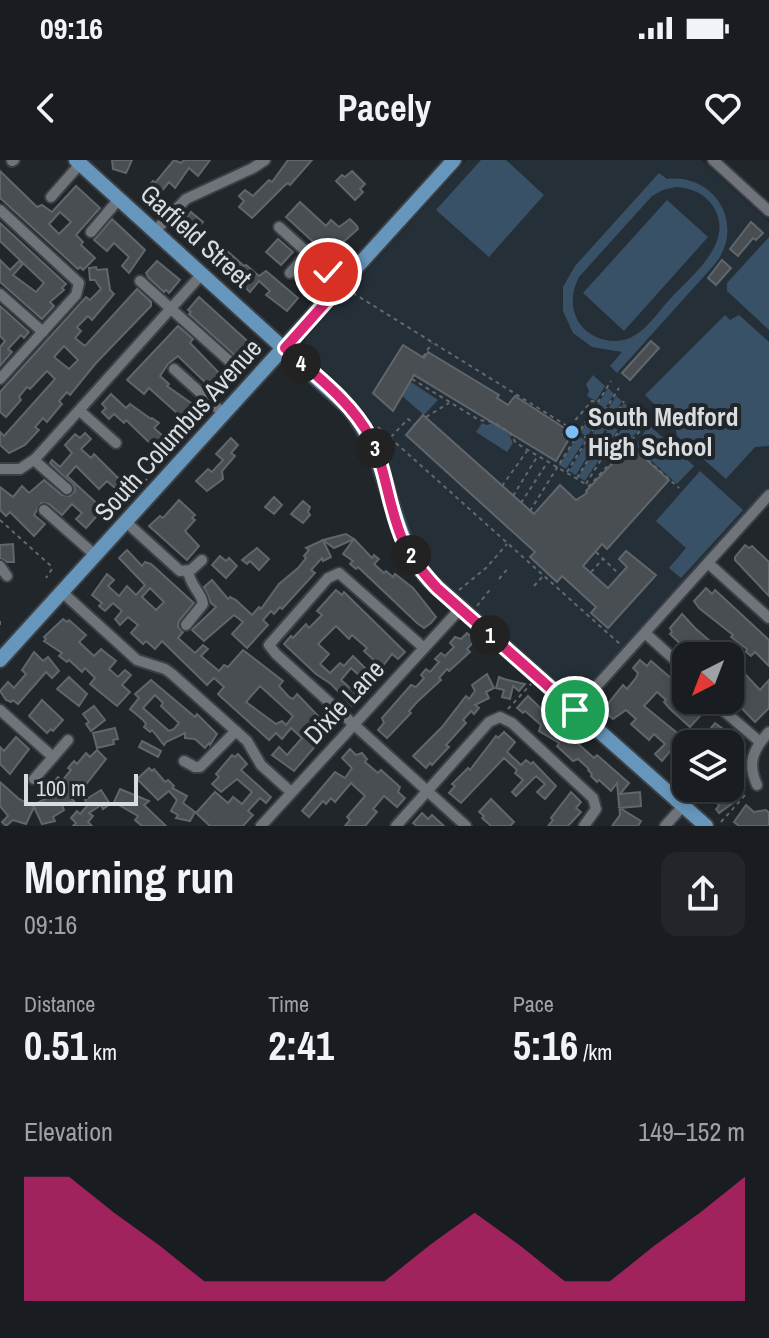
<!DOCTYPE html>
<meta charset="utf-8">
<style>
body{margin:0;font-family:"Archivo Narrow",sans-serif;background:#222529;color:#f1f3f6;height:100vh;display:flex;flex-direction:column;font-size:30px;white-space:nowrap}
*{box-sizing:border-box;margin:0}
p{font-size:26px;color:#9fa1a5}
.icon{flex:none;width:44px;height:44px;fill:none;stroke:currentColor;stroke-width:2;stroke-linecap:round;stroke-linejoin:round}
.map{position:relative;height:666px;overflow:hidden}
.panel{display:flex;flex-direction:column;background:#191c20;flex:1}
.panel>*{flex:none}
.needle{width:52px;rotate:222deg}
.controls{position:absolute;left:672px;top:482px;display:grid;gap:16px}
.controls a{display:grid;place-items:center;width:72px;height:72px;border-radius:16px;background:#191c20;box-shadow:0 4px 12px #0003,0 0 0 2px #373a3e;font-size:40px}
.scale{position:absolute;left:24px;bottom:20px;width:114px;box-sizing:border-box;padding-left:8px;border:4px solid #d9dde0;border-top:0;font-size:22px;line-height:28px;white-space:nowrap;color:#d9dde0;-webkit-text-stroke:6px #21262a;paint-order:stroke}
.pin{position:absolute;display:grid;place-items:center;width:68px;height:68px;color:#fff;margin:-34px;border:4px solid #fff;border-radius:50%;box-shadow:0 2px 8px #0007}
.km{position:absolute;width:40px;height:40px;margin:-20px;border-radius:50%;background:#222;color:#fff;font-size:22px;line-height:40px;text-align:center}
.round{display:grid;place-items:center;flex:none;width:84px;height:84px;border-radius:16px;background:#222529}
.summary{display:flex;align-items:center;justify-content:space-between;height:136px;padding:0 24px}
h1{font-size:44px;font-weight:700;line-height:60px}
.stats{display:grid;grid-template-columns:repeat(3,1fr);gap:12px;height:136px;padding:8px 24px}
.stats div{display:grid;align-content:center}
.stats b{font-size:40px;font-weight:700}
.stats small{font-size:22px;font-weight:400}
.stats p{font-size:22px}
.chart{height:224px;padding:16px 24px}
.chart p{display:flex;justify-content:space-between}
.chart svg{width:100%;height:144px;margin-top:8px;fill:#db2777;opacity:.7}
.status{display:flex;justify-content:space-between;align-items:center;height:56px;padding:0 40px;background:#191c20;direction:ltr}
.status svg{height:22px;fill:currentColor}
header{display:flex;justify-content:space-between;align-items:center;height:104px;padding:0 24px;background:#191c20;font-size:36px;font-weight:700}
.map>svg:first-child{display:block}
.built{fill:#252f37}
.green{fill:#385166;fill-rule:evenodd}
.building{fill:#484e52;stroke:#60666b;stroke-width:2;fill-rule:evenodd}
.lines{fill:none;stroke-linecap:round;stroke-linejoin:round}
.minor-casing{stroke:#3c4044;stroke-width:14}
.major-casing{stroke:#3c4044;stroke-width:18}
.path{stroke:#64686c;stroke-width:2;stroke-dasharray:4 4;stroke-linecap:butt}
.minor{stroke:#6e7479;stroke-width:10}
.major{stroke:#6796bc;stroke-width:14}
.route-casing{stroke:#fff;stroke-width:16}
.route{stroke:#db2777;stroke-width:10}
.poi-dot{fill:#7bbef8;stroke:#21262a;stroke-width:3}
.labels{text-anchor:middle;stroke-width:8;stroke-linejoin:round;paint-order:stroke}
.street-label{font-size:26px;fill:#d9dde0;stroke:#21262a}
.poi-label{font-size:26px;font-weight:bold;fill:#d9dde0;stroke:#21262a;text-anchor:start}
</style>
<div class="status"><b>09:16</b><svg viewBox="0 0 49 12"><path d="M0 12V9h3v3zM5 12V6h3v6zM10 12V3h3v9zM15 12V0h3v12zM26 1h20v11H26zM47 4h2v5h-2z"/></svg></div>
<header><svg class="icon" aria-label="back" viewBox="0 0 24 24"><path d="M15 5l-7 7 7 7"/></svg>Pacely<svg class="icon" aria-label="heart" viewBox="0 0 24 24"><path d="M12 20l-8-8c-3-5 5-10 8-4 3-6 11-1 8 4z"/></svg></header>
<div class="map">
<svg width="769" height="666" viewBox="0 0 769 666">
<rect width="100%" height="100%" fill="#21262a"/>
<polygon class="built" points="467,0 701,0 769,62 769,327 578,536 566,533 438,418 426,403 407,368 386,295 373,267 353,239 304,191 306,178"/>
<g class="green">
<polygon points="481,0 506,0 544,35 489,97 436,50"/>
<path d="M659,13L667,19C715,13 746,65 715,104L617,213L610,206L622,192L592,187L573,173L563,151V127L575,106ZM676,27C691,28 704,33 713,46C736,82 692,115 670,139C658,152 646,171 630,178C612,185 591,179 580,164C570,149 571,132 579,117L652,36L663,30Z"/>
<polygon points="667,40 708,77 624,171 583,133"/>
<polygon points="769,77 769,170 727,131 727,123"/>
<polygon points="725,155 730,160 739,155 769,182 769,286 755,287 726,319 677,276 675,265 645,235"/>
<polygon points="593,215 605,226 596,241 587,236 589,231 586,224"/>
<polygon points="411,222 438,240 424,255 402,236"/>
<polygon points="608,228 614,234 587,277 580,272"/>
<polygon points="616,236 622,241 597,283 590,278"/>
<polygon points="624,243 631,249 606,288 599,284"/>
<polygon points="633,251 646,262 616,295 608,290"/>
<polygon points="482,263 487,265 492,263 508,273 513,283 507,292 476,272"/>
<polygon points="649,265 694,306 677,324 635,286"/>
<polygon points="578,276 585,280 566,309 559,305"/>
<polygon points="588,281 594,285 576,315 569,311"/>
<polygon points="597,287 604,292 585,321 578,317"/>
<polygon points="700,311 743,350 681,418 669,408 686,388 656,361"/>
</g>
<g class="building">
<polygon points="112,0 132,0 126,13 113,9"/>
<polygon points="174,0 181,3 184,0 210,0 198,16 189,8 175,28 169,22 160,33 157,38 159,41 154,47 141,35 153,21 155,23"/>
<polygon points="288,0 312,0 290,25 288,23 284,26 252,58 239,47 244,41 239,36 245,30 253,36 269,20 272,22"/>
<path d="M0,11L37,47L42,45L52,52L76,26L100,48L76,75L83,82L81,85L95,98L83,110L80,107L78,109L0,38ZM60,52L71,62L59,74L49,64Z"/>
<polygon points="352,11 365,24 360,29 363,32 355,40 336,21 342,15 345,17"/>
<polygon points="300,42 326,66 331,60 339,67 350,59 357,66 358,69 341,84 344,89 333,100 286,57"/>
<polygon points="191,52 203,62 190,76 179,67"/>
<polygon points="112,59 145,90 129,113 122,106 129,97 114,83 107,91 94,80"/>
<polygon points="751,62 763,73 756,80 753,78 738,96 730,89"/>
<polygon points="0,63 66,124 62,128 64,130 50,142 54,146 42,159 0,122 0,100 10,110 19,101 23,104 13,115 36,132 44,123 0,81"/>
<polygon points="278,79 293,92 281,105 266,92"/>
<polygon points="216,81 244,106 246,105 259,116 266,111 298,138 287,151 266,135 270,131 259,121 250,132 208,90"/>
<polygon points="722,100 731,108 716,125 708,118"/>
<polygon points="157,101 180,120 169,133 166,130 164,132 148,117 146,113"/>
<path d="M96,107L97,110L107,109L110,130L114,134L92,160L88,156L77,167L81,171L75,178L85,186L137,129L151,142V146L96,203L70,235L67,232L59,241L62,244L47,262L43,258L35,267L39,270L25,285L9,293L0,285V272L4,276L55,219L47,211L30,229L27,227L19,237L21,240L6,257L0,252V232L86,137L90,140L101,129L95,120H90L89,108ZM64,186L78,200L69,209L54,197Z"/>
<polygon points="199,137 254,187 243,199 240,196 239,199 189,154 191,152 188,150"/>
<polygon points="0,146 29,172 24,178 21,175 8,189 12,192 0,206 0,187 5,181 0,176"/>
<polygon points="178,166 193,179 190,183 223,217 212,229 178,196 168,204 160,216 169,224 167,226 201,250 186,268 180,262 177,257 178,254 149,228 144,234 127,220"/>
<polygon points="651,181 659,188 630,220 622,213"/>
<polygon points="403,185 424,198 428,192 499,235 497,238 508,245 515,236 566,269 563,275 569,279 556,301 414,215 393,251 373,233"/>
<polygon points="111,234 126,248 130,244 151,259 152,258 159,263 154,268 173,285 158,296 152,291 155,288 126,260 124,263 114,254 109,259 102,252 106,248 102,244"/>
<polygon points="423,255 534,354 560,325 576,340 587,333 586,331 630,285 669,320 607,389 602,384 583,406 608,428 627,407 619,399 626,391 656,415 608,468 591,453 596,447 562,416 557,422 530,397 535,392 406,275"/>
<polygon points="85,273 91,279 81,289 91,298 94,294 118,318 121,315 125,318 129,314 136,320 123,335 107,321 99,329 76,306 67,316 103,349 86,368 76,359 82,353 72,344 62,355 49,344 41,343 34,355 45,364 34,376 10,352 6,356 0,350 0,327 13,337 22,326 29,333 44,320 62,335 70,336 75,331 74,326 50,303 52,300 60,307 72,293 65,285 75,274 80,278"/>
<polygon points="231,278 238,285 231,293 235,296 222,311 223,319 207,331 196,321 208,309 212,312 223,300 216,294"/>
<polygon points="274,337 282,345 274,354 265,347"/>
<polygon points="179,340 195,355 192,358 195,360 185,371 199,386 187,400 149,366 160,356 163,358"/>
<polygon points="303,341 310,347 308,352 310,355 303,363 291,354"/>
<polygon points="346,374 354,379 334,388 323,380"/>
<polygon points="354,379 372,398 374,395 379,399 374,404 384,413 386,411 393,417 395,414 413,428 436,457 431,463 424,468 417,463 358,407 356,409 350,404 353,401 343,394"/>
<polygon points="323,380 331,397 323,401 322,398 311,410 315,413 282,449 280,447 274,454 271,451 263,460 268,465 247,488 232,474 243,462 234,455 204,481 192,470 216,447 211,443 204,427 212,420 228,439 230,437 236,440 252,455 259,447 261,449 279,424 298,408 306,398 304,396 309,390 306,388"/>
<polygon points="13,384 14,402 7,402 0,398 0,385"/>
<polygon points="745,385 749,388 752,386 769,402 769,436 735,400 735,397"/>
<polygon points="257,388 269,399 259,410 250,401 247,404 242,400"/>
<path d="M127,390L142,406L145,402L151,404L194,443L179,461L178,467L183,472L178,478L195,493L203,485L208,489L201,496L219,511L224,505L228,507L243,490L283,521L279,526L289,537L293,539L297,534L323,561L327,556L335,563L294,611L272,595L279,587L287,595L302,578L291,568L282,579L276,573L269,580L220,536L218,534L224,527L214,518L207,525L162,481L155,489L146,481L143,484L131,473L138,465L128,457L120,465L115,459L122,451L113,443L105,451L99,446L102,443L92,435L107,414L114,420L108,426L119,436L127,426L136,435L145,425L119,398ZM150,428L164,442L156,450L142,437ZM260,526L293,556L286,565L282,561L276,564L246,542Z"/>
<polygon points="220,396 226,401 229,398 237,406 226,418 212,405"/>
<polygon points="706,428 712,434 715,430 769,480 769,506 755,492 751,496 746,492 747,489 731,477 733,475 699,448 694,441"/>
<path d="M336,430L342,435L344,432L405,492L398,499L392,494L383,506L385,508L368,522L371,524L352,546L331,524L316,514L284,484L291,476L293,478L306,464L309,468L322,455L317,451ZM336,466L349,479L352,475L367,488L364,491L377,503L369,512L353,496L344,506L340,503L330,513L320,504L329,494L318,484ZM351,508L361,517L350,528L341,520Z"/>
<polygon points="682,454 695,468 727,496 699,496 692,490 689,492 670,474 672,472 670,468"/>
<polygon points="63,459 67,462 69,460 86,475 79,482 94,496 101,489 116,501 109,509 118,517 125,510 131,515 122,525 130,532 117,546 90,524 95,518 85,508 82,512 69,500 67,502 59,496 62,493 44,481 46,479 44,477"/>
<polygon points="467,473 475,480 467,489 470,492 449,511 447,509 439,518 441,520 417,542 409,551 411,553 387,578 378,570 384,563 382,558 411,525 416,527 424,518 421,515 426,509 430,512 439,502 435,499 441,493 445,496 454,487 450,483 455,477 461,479"/>
<polygon points="34,492 43,501 48,497 59,511 52,518 46,512 18,544 13,540 11,542 6,540 0,531 8,522 14,528 26,514 22,510"/>
<polygon points="730,498 760,530 769,520 769,548 755,562 730,536"/>
<polygon points="640,500 647,506 651,501 672,519 685,531 677,540 690,540 698,547 695,550 700,556 690,567 670,549 664,542 666,540 657,532 644,546 682,577 662,601 655,594 665,584 654,574 649,580 631,564 636,559 626,550 613,559 603,550 623,525 627,529 636,518 638,513 633,508"/>
<polygon points="487,514 494,528 486,532 489,538 475,545 479,548 474,554 471,551 463,560 466,563 446,585 449,587 432,605 430,603 426,608 413,596 442,567 466,536 469,539 475,531 472,525"/>
<polygon points="69,517 87,534 79,546 57,529"/>
<polygon points="499,517 504,519 525,524 519,531 513,526 510,539 502,537 504,530 496,528"/>
<path d="M151,520L195,557L197,554L217,574L210,585L209,583L205,588L195,579L185,578V573L166,582L164,585L152,570L150,572L144,567L146,564L143,560L130,549L139,538L135,534ZM155,535L163,543L161,546L179,563L174,569L169,571L143,548Z"/>
<polygon points="528,536 560,567 565,570 566,568 579,579 576,582 594,598 597,595 629,623 620,634 640,632 641,646 620,648 641,661 638,666 612,666 620,655 617,623 611,631 599,620 597,622 591,616 592,614 588,610 589,609 578,599 573,601 557,586 559,583 539,571 541,565 525,551 523,553 517,548"/>
<polygon points="42,540 63,560 53,571 51,569 47,573 29,556"/>
<polygon points="94,546 105,560 91,571 86,564 89,562 83,554"/>
<polygon points="715,563 723,569 710,584 705,584 701,580"/>
<polygon points="115,568 118,579 113,580 114,584 97,588 93,573"/>
<polygon points="504,572 515,582 507,592 521,605 526,600 531,604 533,602 556,626 545,639 537,632 545,624 536,616 516,636 512,632 523,620 515,613 517,610 504,598 461,643 449,633 455,626 452,624 468,608 470,610 496,576 498,578"/>
<polygon points="16,577 29,589 10,614 0,604 0,587 4,591"/>
<polygon points="142,581 161,591 158,597 139,587"/>
<polygon points="350,589 356,595 362,593 367,599 365,602 378,613 381,610 400,627 398,632 405,638 397,647 384,636 373,649 377,652 365,666 345,666 350,660 347,657 365,636 351,623 335,642 331,638 326,644 323,641 309,657 302,651 335,612 345,618 352,608 342,598"/>
<polygon points="97,590 106,599 84,627 81,624 70,637 74,641 62,645 64,650 53,657 55,661 42,664 34,647 26,664 13,660 6,666 2,662 8,656 0,646 0,622 19,639 34,647 33,645 62,631 53,623 58,617 62,621 71,610 68,608 74,601 77,604 86,593 90,597"/>
<polygon points="238,594 247,604 241,610 271,637 266,643 260,638 248,651 253,655 243,666 210,666 196,653 215,632 228,643 233,637 242,644 252,632 237,619 221,632 212,624 219,617 216,614 232,595 235,597"/>
<polygon points="149,608 152,611 154,609 165,622 168,620 174,626 172,628 187,636 183,643 195,652 190,661 176,658 178,655 171,651 177,640 169,631 158,640 137,619"/>
<polygon points="728,628 737,640 719,653 716,649 719,646 714,638"/>
<polygon points="120,629 149,641 144,645 166,666 142,666 135,660 138,656 114,642"/>
<polygon points="101,630 110,644 103,649 101,645 89,653 93,656 88,662 92,666 73,666 76,663 71,658 77,651 80,654 88,645 85,640"/>
<polygon points="571,632 581,642 576,648 581,652 568,666 548,666 553,660 551,658"/>
<polygon points="491,639 514,662 510,666 491,666 482,658 484,656 479,652"/>
<polygon points="746,645 754,652 766,650 769,653 769,666 739,666 734,662"/>
<polygon points="422,653 428,659 432,655 444,666 417,666 413,663"/>
</g>
<g class="lines">
<defs>
<g id="minor">
<polyline points="713,0 769,51"/>
<polyline points="12,1 14,0"/>
<polyline points="51,37 80,4"/>
<polyline points="0,50 79,123 76,135 0,219"/>
<polyline points="279,67 342,124"/>
<polyline points="155,71 186,39 253,8 265,0"/>
<polyline points="91,72 119,39"/>
<polyline points="290,113 308,93"/>
<polyline points="140,121 236,207"/>
<polyline points="0,134 43,172"/>
<polyline points="174,209 224,254"/>
<polyline points="80,251 116,283"/>
<polyline points="34,300 67,329"/>
<polyline points="0,309 20,309 35,299 202,114"/>
<polyline points="44,350 95,395"/>
<polyline points="126,362 180,411 191,410 202,400"/>
<polyline points="708,403 769,458"/>
<polyline points="0,406 7,416"/>
<polyline points="62,432 137,500 165,509 172,514 247,581 261,605 291,632"/>
<path d="M186,465L203,444C201,431 191,428 188,411"/>
<polyline points="645,473 686,510"/>
<polyline points="424,488 339,413 328,418 269,485 276,494 466,666"/>
<polyline points="711,540 760,582"/>
<polyline points="0,550 53,597"/>
<polyline points="575,550 769,335"/>
<polyline points="184,601 195,607 200,607 236,571"/>
<polyline points="34,619 68,580"/>
<path d="M757,625C747,603 753,589 769,572"/>
<polyline points="261,666 460,449"/>
<polyline points="396,666 489,562 500,557 512,563 593,638 596,649 584,666"/>
<polyline points="665,666 682,647"/>
</g>
<g id="major">
<path d="M76,0L348,247C391,298 386,368 428,419L706,666"/>
<polyline points="0,500 454,0"/>
</g>
</defs>
<use href="#minor" class="minor-casing"/>
<use href="#major" class="major-casing"/>
<g class="path">
<polyline points="353,133 617,297"/>
<polyline points="423,197 432,183"/>
<polyline points="412,219 479,260 493,262 509,272 516,283 589,326 652,258"/>
<polyline points="426,257 449,243"/>
<polyline points="570,266 592,241 596,242"/>
<polyline points="378,267 621,485"/>
<polyline points="391,277 408,259 415,265"/>
<polyline points="630,284 679,328"/>
<polyline points="567,312 619,228"/>
<polyline points="577,318 624,241"/>
<polyline points="586,324 636,243"/>
<polyline points="502,326 527,291"/>
<polyline points="513,336 537,297"/>
<polyline points="521,343 547,303"/>
<polyline points="117,351 189,274"/>
<polyline points="530,351 611,221"/>
<polyline points="0,360 51,406 52,409 46,418"/>
<polyline points="596,392 620,415"/>
<polyline points="591,412 603,399"/>
<polyline points="499,419 509,407"/>
<polyline points="534,426 543,416"/>
<polyline points="459,430 486,408 507,384"/>
<polyline points="477,446 492,427"/>
<polyline points="0,461 0,468"/>
<polyline points="508,549 531,524"/>
<polyline points="721,662 746,634"/>
</g>
<use href="#minor" class="minor"/>
<use href="#major" class="major"/>
</g>
<g class="lines">
<defs>
<path id="route" d="M328,112L342,124L285,188C315,215 351,241 370,277C387,310 388,349 404,383C412,400 424,414 437,428L575,550"/>
</defs>
<use href="#route" class="route-casing"/>
<use href="#route" class="route"/>
</g>
<circle class="poi-dot" cx="572" cy="272" r="8"/>
<g class="labels">
<g class="street-label">
<text transform="translate(196 76) rotate(42)" y="9">Garfield Street</text>
<text transform="translate(178 270) rotate(-48)" y="9">South Columbus Avenue</text>
<text transform="translate(344 542) rotate(-47)" y="9">Dixie Lane</text>
</g>
<g class="poi-label">
<text x="588" y="266">South Medford<tspan x="588" dy="30">High School</tspan></text>
</g>
</g>
</svg>
<div class="controls">
<a><svg class="needle" viewBox="-14 -14 28 28"><path d="M0-13l5 13h-10z" fill="#e53935"/><path d="M0 13l5-13h-10z" fill="#9fa1a5"/></svg></a>
<a><svg class="icon" aria-label="layers" viewBox="0 0 24 24"><path d="M12 4l9 5-9 5-9-5zM3 14l9 5 9-5"/></svg></a>
</div>
<div class="scale">100 m</div>
<div class="pin" style="left:575px;top:550px;background:#1e9e55"><svg class="icon" aria-label="arrive" viewBox="0 0 24 24"><path d="M6 21V4h12l-3 4 3 4H6"/></svg></div>
<div class="pin" style="left:328px;top:112px;background:#d93025"><svg class="icon" aria-label="check" viewBox="0 0 24 24"><path d="M5 12l5 5 9-10"/></svg></div>
<b class="km" style="left:490px;top:475px">1</b>
<b class="km" style="left:411px;top:395px">2</b>
<b class="km" style="left:375px;top:288px">3</b>
<b class="km" style="left:301px;top:203px">4</b>
</div>
<section class="panel">
<div class="summary"><div><h1>Morning run</h1><p>09:16</p></div><a class="round"><svg class="icon" aria-label="share" viewBox="0 0 24 24"><path d="M12 15V3M7 8l5-5 5 5M5 13v7h14v-7"/></svg></a></div>
<div class="stats">
<div><p>Distance</p><b>0.51<small> km</small></b></div>
<div><p>Time</p><b>2:41</b></div>
<div><p>Pace</p><b>5:16<small> /km</small></b></div>
</div>
<div class="chart"><p><span>Elevation</span>149–152 m</p>
<svg viewBox="0 0 160 44" preserveAspectRatio="none"><path d="M0 44V6L10 6L20 17L30 27L40 38L50 38L60 38L70 38L80 38L90 27L100 17L110 27L120 38L130 38L140 27L150 17L160 6V44z"/></svg>
</div>
</section>
